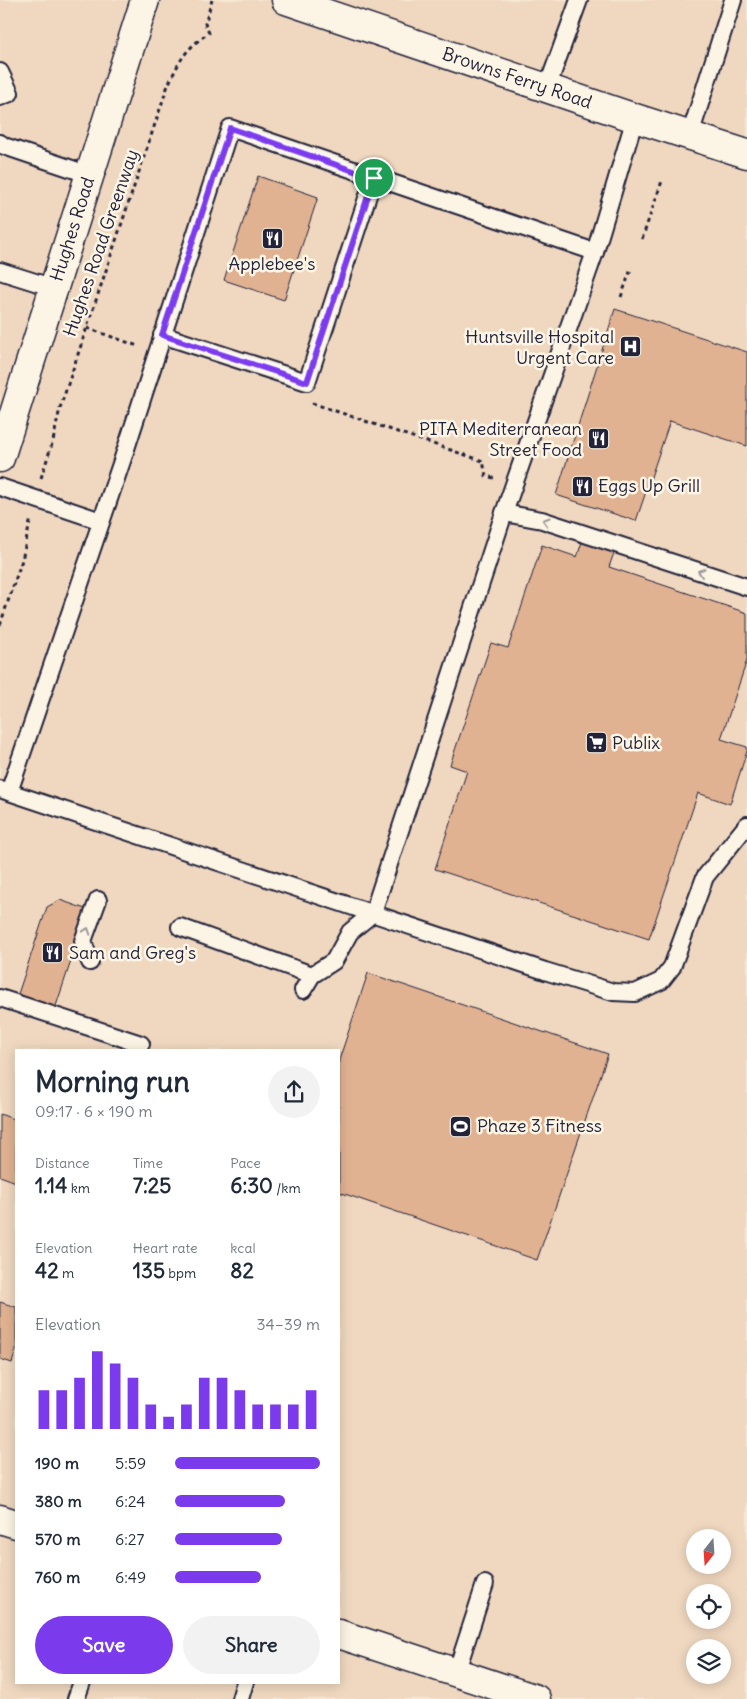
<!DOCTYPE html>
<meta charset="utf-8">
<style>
body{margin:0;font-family:Delius,sans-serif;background:#f2f2f3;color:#1f2937;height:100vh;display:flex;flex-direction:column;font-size:19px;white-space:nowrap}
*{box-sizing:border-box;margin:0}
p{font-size:16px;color:#747a83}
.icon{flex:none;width:28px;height:28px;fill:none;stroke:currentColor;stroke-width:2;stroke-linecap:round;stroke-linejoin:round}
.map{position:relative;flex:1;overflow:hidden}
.details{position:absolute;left:15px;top:1049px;width:325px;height:635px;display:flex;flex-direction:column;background:#fff;border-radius:0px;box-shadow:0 2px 12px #0003}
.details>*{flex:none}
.needle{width:32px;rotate:197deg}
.controls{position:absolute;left:686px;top:1529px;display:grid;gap:10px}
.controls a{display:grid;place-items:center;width:45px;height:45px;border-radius:50%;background:#fff;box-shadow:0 2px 12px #0003;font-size:25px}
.pin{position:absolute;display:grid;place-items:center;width:42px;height:42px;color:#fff;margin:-21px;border:2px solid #fff;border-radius:50%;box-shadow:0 1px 5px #0007}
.round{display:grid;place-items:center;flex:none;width:52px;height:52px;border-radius:26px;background:#f2f2f3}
.summary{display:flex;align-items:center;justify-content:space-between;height:85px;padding:0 20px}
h1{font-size:28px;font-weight:700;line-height:38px}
.figures{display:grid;grid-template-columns:repeat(3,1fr);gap:8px;height:85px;padding:5px 20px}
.figures div{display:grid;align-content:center}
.figures b{font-size:21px;font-weight:700}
.figures small{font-size:14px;font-weight:400}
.figures p{font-size:14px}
.chart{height:140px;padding:10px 20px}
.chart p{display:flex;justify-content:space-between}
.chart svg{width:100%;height:90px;margin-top:5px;stroke:#7c3aed;stroke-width:6}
.primary-button{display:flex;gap:10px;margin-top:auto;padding:10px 20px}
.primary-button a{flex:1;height:58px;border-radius:30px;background:#7c3aed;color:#fff;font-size:20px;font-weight:700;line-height:58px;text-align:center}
.primary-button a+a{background:#f2f2f3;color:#1f2937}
ul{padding:0 20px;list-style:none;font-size:16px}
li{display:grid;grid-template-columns:80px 60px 1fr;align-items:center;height:38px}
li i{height:12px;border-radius:6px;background:#7c3aed}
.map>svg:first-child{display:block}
.built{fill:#f0d8c0;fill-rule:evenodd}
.building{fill:#e1b292;stroke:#22223b}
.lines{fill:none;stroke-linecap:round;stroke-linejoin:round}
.lane-casing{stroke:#22223b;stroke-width:20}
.street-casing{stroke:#22223b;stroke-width:31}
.secondary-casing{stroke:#22223b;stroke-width:31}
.path{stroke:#22223b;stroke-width:3;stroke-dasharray:4 4;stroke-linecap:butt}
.lane{stroke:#fcf5e5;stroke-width:16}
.street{stroke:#fcf5e5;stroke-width:28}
.secondary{stroke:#fcf5e5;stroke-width:28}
.oneway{stroke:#9a9698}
.route-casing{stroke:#fff;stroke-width:10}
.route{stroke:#7c3aed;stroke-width:6}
.labels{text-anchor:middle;stroke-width:5;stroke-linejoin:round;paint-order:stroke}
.street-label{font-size:18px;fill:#22223b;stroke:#fcf5e5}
.poi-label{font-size:18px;fill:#22223b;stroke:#fcf5e5;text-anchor:start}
</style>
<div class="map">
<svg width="747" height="1699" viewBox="0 0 747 1699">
<rect width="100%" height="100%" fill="#f7e8d4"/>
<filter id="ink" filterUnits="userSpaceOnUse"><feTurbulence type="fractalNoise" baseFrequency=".02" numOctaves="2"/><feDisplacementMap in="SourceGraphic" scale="10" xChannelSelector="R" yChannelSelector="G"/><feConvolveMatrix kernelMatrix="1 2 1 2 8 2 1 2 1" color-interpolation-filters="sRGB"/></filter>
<g filter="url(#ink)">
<path class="built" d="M0,0H747V1699H0ZM16,1050H339V1682H16ZM695,1538H722V1565H695ZM695,1592H722V1620H695ZM695,1648H722V1675H695Z"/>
<g class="building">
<polygon points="258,176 318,197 284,300 224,280"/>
<polygon points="615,309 747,352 747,446 670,421 636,521 556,495"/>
<polygon points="582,542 614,553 609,567 747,613 747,660 721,739 747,747 747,751 730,804 698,793 649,939 435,869 467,771 450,765 491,643 508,648 542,545 577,557"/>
<polygon points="60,900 88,910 55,1009 17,997 47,907"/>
<polygon points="368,973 608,1054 537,1260 339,1192 339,1060"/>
<polygon points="0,1114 16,1120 16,1182 0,1176"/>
<polygon points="0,1302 16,1307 16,1350 12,1363 0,1359"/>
</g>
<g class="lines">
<defs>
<g id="lane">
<polyline points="0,72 10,93 0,97"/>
<polyline points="547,88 579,0"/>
<polyline points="690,135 733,0"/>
<polyline points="0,143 4,146 90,175"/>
<polyline points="0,271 54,288"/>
<polyline points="162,335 307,382 374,177"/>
<polyline points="0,487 101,521"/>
<polyline points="504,513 542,520 747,587"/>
<polyline points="0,789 545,971 613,992 635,993 661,981 672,967 705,877 747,825"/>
<polyline points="9,792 123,458 230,128 595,252"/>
<polyline points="180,927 312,975"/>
<polyline points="90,962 83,941 98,900"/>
<polyline points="303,990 312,975 334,961 350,932 373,913 504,513 595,252 635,118"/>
<polyline points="0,998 141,1044"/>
<polyline points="456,1673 485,1584"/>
<polyline points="76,1699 82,1682"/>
<polyline points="240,1699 245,1682"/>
</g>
<g id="street">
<polyline points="0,1519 16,1524"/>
<polyline points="339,1634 536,1699"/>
</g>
<g id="secondary">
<path id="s1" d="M286,0L635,118L747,154"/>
<path id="s2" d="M0,458L145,0"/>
</g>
</defs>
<use href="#lane" class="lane-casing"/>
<use href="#street" class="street-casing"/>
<use href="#secondary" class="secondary-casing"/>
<g class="path">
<polyline points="642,239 662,181"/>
<polyline points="621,297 631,269"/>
<polyline points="87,328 138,346"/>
<polyline points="312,403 483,461 486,476 494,478"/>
<path d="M41,478L53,441L60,408L167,88C178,63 185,48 209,33L205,24L212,0"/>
<polyline points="0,625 22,560 31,518"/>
</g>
<use href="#lane" class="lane"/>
<use href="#street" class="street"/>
<use href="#secondary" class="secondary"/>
</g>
<defs><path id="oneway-chevron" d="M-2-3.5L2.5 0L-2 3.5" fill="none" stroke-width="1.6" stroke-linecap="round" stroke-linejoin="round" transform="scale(1.25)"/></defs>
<g class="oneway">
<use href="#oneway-chevron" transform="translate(546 521) rotate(-164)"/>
<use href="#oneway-chevron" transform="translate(701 572) rotate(-162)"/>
<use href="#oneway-chevron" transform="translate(87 931) rotate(-71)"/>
</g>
</g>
<g class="lines" filter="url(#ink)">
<defs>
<polygon id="route" points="230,128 374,178 307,382 162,335"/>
</defs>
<use href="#route" class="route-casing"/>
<use href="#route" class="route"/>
</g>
<defs>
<symbol id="restaurant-square" viewBox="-11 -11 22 22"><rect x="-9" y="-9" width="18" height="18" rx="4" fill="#22223b" stroke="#fcf5e5"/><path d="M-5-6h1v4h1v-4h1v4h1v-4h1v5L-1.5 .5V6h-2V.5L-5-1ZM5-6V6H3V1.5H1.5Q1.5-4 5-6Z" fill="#fff"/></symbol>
<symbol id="hospital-square" viewBox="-11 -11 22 22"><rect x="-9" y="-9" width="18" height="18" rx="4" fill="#22223b" stroke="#fcf5e5"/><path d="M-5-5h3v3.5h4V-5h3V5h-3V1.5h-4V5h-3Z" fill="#fff"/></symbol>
<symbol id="supermarket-square" viewBox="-11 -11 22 22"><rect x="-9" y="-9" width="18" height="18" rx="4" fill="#22223b" stroke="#fcf5e5"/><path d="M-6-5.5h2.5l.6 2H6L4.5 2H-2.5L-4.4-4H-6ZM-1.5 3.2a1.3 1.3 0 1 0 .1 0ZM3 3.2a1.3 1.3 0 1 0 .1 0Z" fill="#fff"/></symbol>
<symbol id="stadium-square" viewBox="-11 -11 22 22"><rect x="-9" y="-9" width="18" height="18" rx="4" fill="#22223b" stroke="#fcf5e5"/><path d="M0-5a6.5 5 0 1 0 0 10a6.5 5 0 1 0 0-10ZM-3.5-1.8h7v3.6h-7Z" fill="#fff"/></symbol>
</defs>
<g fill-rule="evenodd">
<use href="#restaurant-square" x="260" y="226" width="25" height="25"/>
<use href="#hospital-square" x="618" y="334" width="25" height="25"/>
<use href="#restaurant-square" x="586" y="426" width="25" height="25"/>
<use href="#restaurant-square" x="570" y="474" width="25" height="25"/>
<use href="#supermarket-square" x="584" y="730" width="25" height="25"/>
<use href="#restaurant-square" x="40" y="940" width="25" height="25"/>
<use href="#stadium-square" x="448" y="1114" width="25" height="25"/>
</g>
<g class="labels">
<g class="street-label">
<text dy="6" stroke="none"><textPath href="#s1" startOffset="244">Browns Ferry Road</textPath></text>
<text dy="6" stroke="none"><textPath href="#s2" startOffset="240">Hughes Road</textPath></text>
<text transform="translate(101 243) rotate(-71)" y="6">Hughes Road Greenway</text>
</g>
<g class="poi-label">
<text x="272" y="270" text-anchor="middle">Applebee's</text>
<text x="614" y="343" text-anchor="end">Huntsville Hospital<tspan x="614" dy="21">Urgent Care</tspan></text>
<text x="582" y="435" text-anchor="end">PITA Mediterranean<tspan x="582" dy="21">Street Food</tspan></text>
<text x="598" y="492">Eggs Up Grill</text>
<text x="612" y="749">Publix</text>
<text x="69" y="959">Sam and Greg's</text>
<text x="477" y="1132">Phaze 3 Fitness</text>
</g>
</g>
</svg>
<div class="controls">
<a><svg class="needle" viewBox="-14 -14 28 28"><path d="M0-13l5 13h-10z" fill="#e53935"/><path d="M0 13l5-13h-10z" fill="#747a83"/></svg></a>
<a><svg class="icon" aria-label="locate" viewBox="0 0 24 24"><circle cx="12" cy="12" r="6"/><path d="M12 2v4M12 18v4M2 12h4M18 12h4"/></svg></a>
<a><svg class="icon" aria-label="layers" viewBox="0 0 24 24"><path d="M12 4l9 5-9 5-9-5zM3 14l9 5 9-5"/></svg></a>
</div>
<div class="pin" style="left:374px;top:178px;background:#1e9e55"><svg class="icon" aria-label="arrive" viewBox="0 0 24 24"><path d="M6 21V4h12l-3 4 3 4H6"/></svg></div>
<section class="details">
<div class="summary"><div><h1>Morning run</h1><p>09:17 · 6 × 190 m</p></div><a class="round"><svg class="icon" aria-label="share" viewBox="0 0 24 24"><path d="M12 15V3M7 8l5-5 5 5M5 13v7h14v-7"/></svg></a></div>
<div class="figures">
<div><p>Distance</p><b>1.14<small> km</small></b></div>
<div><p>Time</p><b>7:25</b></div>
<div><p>Pace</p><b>6:30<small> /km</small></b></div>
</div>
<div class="figures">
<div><p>Elevation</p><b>42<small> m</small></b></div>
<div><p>Heart rate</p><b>135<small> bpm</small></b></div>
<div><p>kcal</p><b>82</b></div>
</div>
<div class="chart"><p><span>Elevation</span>34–39 m</p>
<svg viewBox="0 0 160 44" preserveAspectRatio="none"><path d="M5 44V25M15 44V25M25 44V19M35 44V6M45 44V12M55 44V19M65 44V32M75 44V38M85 44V32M95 44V19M105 44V19M115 44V25M125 44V32M135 44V32M145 44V32M155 44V25"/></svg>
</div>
<ul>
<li><b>190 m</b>5:59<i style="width:100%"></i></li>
<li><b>380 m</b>6:24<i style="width:76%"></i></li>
<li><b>570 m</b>6:27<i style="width:74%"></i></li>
<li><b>760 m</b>6:49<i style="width:59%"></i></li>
</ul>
<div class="primary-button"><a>Save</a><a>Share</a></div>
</section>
</div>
